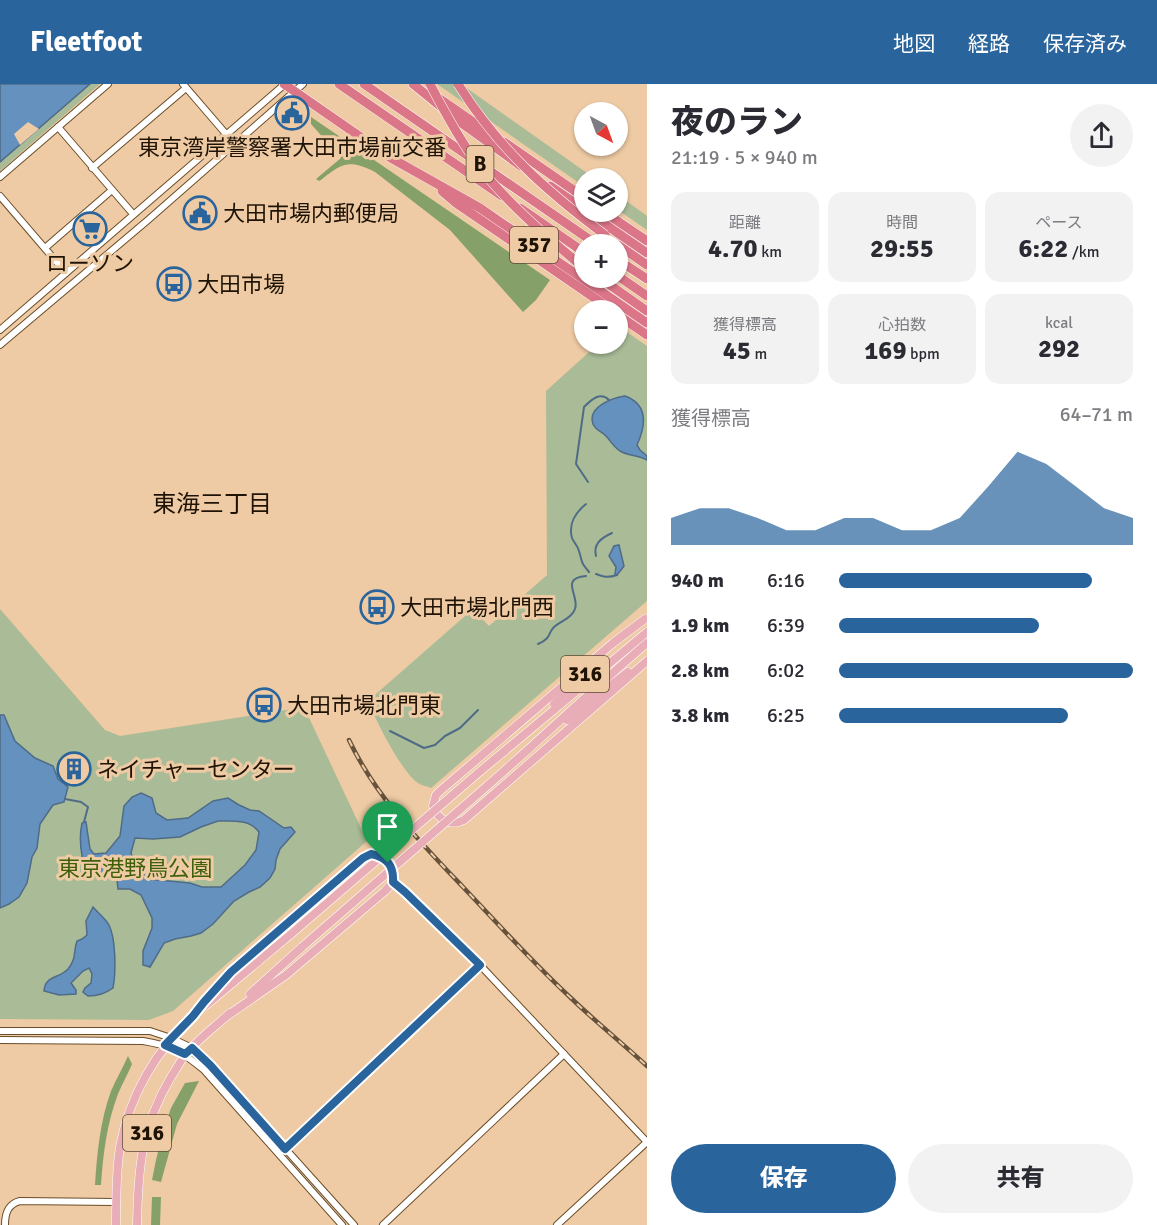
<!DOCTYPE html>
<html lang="ja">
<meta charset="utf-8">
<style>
body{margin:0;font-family:Signika,"Noto Sans JP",sans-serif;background:#f2f2f3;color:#2b2b33;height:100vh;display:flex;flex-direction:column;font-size:22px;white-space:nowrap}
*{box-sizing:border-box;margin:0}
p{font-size:20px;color:#7c7c81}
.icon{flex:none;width:33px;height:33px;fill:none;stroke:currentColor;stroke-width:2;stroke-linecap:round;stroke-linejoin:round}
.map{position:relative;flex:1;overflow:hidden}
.details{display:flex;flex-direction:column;background:#fff;width:510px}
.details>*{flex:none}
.needle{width:39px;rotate:139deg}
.fabs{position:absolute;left:574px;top:18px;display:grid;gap:12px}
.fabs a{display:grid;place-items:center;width:54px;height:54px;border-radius:50%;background:#fff;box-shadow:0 2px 4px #0004;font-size:30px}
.pin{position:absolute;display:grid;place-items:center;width:51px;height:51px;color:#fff;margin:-62px -26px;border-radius:50% 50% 50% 0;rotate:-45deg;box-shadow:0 0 6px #0007}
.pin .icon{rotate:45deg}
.round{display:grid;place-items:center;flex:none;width:63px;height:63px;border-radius:32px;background:#f2f2f3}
.headline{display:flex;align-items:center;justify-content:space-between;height:102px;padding:0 24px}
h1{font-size:33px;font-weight:800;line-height:45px}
.stats{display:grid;grid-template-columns:repeat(3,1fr);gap:9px;height:102px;padding:6px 24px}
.stats div{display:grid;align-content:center;border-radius:15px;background:#f2f2f3;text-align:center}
.stats b{font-size:26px;font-weight:800}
.stats small{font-size:16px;font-weight:400}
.stats p{font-size:16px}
.chart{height:168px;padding:12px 24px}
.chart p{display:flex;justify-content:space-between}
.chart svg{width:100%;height:108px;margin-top:6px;fill:#29649c;opacity:.7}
.button{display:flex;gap:12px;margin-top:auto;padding:12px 24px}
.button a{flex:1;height:69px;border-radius:36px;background:#29649c;color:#fff;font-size:24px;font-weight:800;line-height:69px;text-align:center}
.button a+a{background:#f2f2f3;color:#2b2b33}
ul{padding:0 24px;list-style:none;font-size:20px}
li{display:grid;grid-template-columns:96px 72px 1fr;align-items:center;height:45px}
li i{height:15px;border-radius:8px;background:#29649c}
header{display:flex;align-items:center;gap:36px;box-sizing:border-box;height:84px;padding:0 30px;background:#29649c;color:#fff}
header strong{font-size:28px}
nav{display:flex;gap:33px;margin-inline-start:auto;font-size:21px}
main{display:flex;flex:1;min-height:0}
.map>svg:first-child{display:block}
.green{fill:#a9bc97}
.forest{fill:#85a169}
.water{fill:#6591bf;stroke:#506b87;stroke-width:1.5;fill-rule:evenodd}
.pier{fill:#eecba4}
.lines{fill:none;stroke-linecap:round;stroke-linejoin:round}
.stream{stroke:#506b87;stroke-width:2}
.minor-casing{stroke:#6a4d29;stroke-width:8}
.major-casing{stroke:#fff;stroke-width:9}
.highway-casing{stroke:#fff;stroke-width:10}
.minor{stroke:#fff;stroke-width:6}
.major{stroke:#e9adb8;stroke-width:8}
.highway{stroke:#db7688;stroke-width:9}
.rail-casing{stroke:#67533c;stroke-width:4.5}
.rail{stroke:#eecba4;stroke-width:2;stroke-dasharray:7;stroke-linecap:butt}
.major-bridge-casing{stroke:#fff;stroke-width:9;stroke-linecap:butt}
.highway-bridge-casing{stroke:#fff;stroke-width:10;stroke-linecap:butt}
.major-bridge{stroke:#e9adb8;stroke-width:8}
.highway-bridge{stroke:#db7688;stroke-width:9}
.route-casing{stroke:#fff;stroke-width:12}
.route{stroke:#29649c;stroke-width:8}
.labels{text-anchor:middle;stroke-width:6;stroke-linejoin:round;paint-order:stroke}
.shield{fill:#eecba4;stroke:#5d4a35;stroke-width:1.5}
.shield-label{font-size:21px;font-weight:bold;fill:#1f1305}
.poi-label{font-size:22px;fill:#1f1305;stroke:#eecba4;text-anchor:start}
.park-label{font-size:22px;fill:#3e6009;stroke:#eecba4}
.neighbourhood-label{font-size:24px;fill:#1f1305;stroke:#eecba4}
</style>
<header>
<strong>Fleetfoot</strong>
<nav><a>地図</a><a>経路</a><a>保存済み</a></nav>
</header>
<main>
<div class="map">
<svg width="647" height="1141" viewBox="0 0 647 1141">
<rect width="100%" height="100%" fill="#eecba4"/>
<g class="green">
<polygon points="90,0 100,0 0,87 0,78"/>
<polygon points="437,0 461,0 594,94 585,94 585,103"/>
<polygon points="618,111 647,132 647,146 618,126"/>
<path d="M618,242L647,262V517L431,704C427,702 422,702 418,699C402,689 375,635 368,617L473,525L489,542L547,491L546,307L598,260H618Z"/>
<polygon points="0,525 105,646 120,652 292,625 303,621 367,757 173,927 149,936 0,935"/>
</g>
<g class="forest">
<path d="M311,33L550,196L536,216L523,228L450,146L375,88C349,75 342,79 321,96L319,97L316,95L341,74L311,40Z"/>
<path d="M128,972L132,980C128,990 122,1000 118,1010C107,1039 103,1070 101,1101H95C97,1070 100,1037 111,1007C116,995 123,984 128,972Z"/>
<polygon points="199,997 177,1040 161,1098 152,1096 156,1076 164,1044 171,1024 185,999"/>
<polygon points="152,1113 161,1113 160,1141 151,1141"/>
</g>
<g class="water">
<polygon points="0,0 90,0 0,78"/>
<path d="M625,312C647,320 647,339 637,361L640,366L647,372V376C638,371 628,372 620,367C614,363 611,358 607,353C603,348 596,347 593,340C587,323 612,314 625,312Z"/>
<polygon points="619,461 624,482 617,491 615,490 616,483 609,472 614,462"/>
<polygon points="0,631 4,631 15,657 35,674 53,682 58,695 68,703 64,718 53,721 40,740 37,764 32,773 27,799 19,813 9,820 0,824"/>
<path d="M141,709L152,714L156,729L167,736L188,734L213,717L228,714L239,721L250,726L259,727L284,744L291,743L295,748L280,765L276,776L275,785L270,794L260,803L249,808L234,817L213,840L201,849L191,852L175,855L164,859L150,883L143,881V867L152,844V834L141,811L130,805H118L117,796L110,792H88C81,774 78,758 82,739L86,738L90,765L94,770L106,769L120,752L124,722L132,713ZM218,737C233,737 249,735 259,748L256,766L245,781L221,803H202L190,799L148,795L136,782L131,769L135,754L153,755L180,753L201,743Z"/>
<path d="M93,823C98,829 105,834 109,841C116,855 116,889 113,904C105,910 98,912 88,912L83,908L85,904L91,899L92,890L89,884L83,887L71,899L76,906V910L59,911L44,907C45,891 59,895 68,885C77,874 73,868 77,857L82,855L87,851L86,837Z"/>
</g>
<polygon class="pier" points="28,38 39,45 20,61 14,50"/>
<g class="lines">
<g class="stream">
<path d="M588,398L576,380L584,323C591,316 600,307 609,316"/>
<path d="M586,420C576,428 568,440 572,454C574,459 578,462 579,467C583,480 580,477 589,488"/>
<path d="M596,472C593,460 601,454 612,449"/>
<path d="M596,490C604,493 608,494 617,491"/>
<path d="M538,560C552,554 547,550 554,543C561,537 572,534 575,525C580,512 559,494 586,492"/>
<polyline points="390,647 424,664 435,661 445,652 460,644 478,626"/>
<polyline points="65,715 81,718 88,723 84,738"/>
</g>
<defs>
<g id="minor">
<polyline points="183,0 226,50"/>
<polyline points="58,43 133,130"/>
<polyline points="92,84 186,4"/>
<polyline points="0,93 108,0"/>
<polyline points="0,112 66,189"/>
<polyline points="45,164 112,106"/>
<polyline points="0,246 285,0"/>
<polyline points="0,261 148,136 303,0"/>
<polyline points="393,798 405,808 480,881 647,1058"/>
<polyline points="0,947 150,947 171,954 192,964 210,981 354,1141"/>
<path d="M0,956L143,957C173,962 181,967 204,986L342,1141"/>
<polyline points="285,1065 480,881"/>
<path d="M5,1141C5,1129 8,1120 20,1117L116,1118"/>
<polyline points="383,1141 564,970"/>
<polyline points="557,1141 647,1058"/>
</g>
<g id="major">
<path d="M645,535L613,559L440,707L436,711L433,722C438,736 450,743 464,736L647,577"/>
<polyline points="554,620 593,582"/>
<polyline points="567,636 628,588"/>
<polyline points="477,690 647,548"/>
<path d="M487,702C541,655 593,605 647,559"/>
<polyline points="250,910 302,863"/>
<polyline points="205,922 291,850"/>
<path d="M193,932L204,918L231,888L363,774C374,767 390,774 393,787C394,790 393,795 393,798L385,807L286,891L227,932"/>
<path d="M116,1141C116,1115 116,1088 120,1063C129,1012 157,964 196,930"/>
<path d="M137,1141C138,1085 141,1043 171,993C176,986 180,977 186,970C199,954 216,942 230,929"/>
</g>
<g id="highway">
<polyline points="284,0 391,74 480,124 647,239"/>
<polyline points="339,0 502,112"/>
<polyline points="364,0 596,160"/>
<polyline points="413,0 456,35 521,82"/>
<polyline points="437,13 492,51"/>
<polyline points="504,58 585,114"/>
<polyline points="550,102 585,126"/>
<polyline points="442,107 456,119 612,226"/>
<polyline points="520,124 585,169"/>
<polyline points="587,128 647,169"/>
<polyline points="604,128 647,157"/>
<polyline points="618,161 647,181"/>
<polyline points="618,176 647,195"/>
<polyline points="618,192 647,212"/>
<polyline points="600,194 647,227"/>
<polyline points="618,231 647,251"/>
</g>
</defs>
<use href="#minor" class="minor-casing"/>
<use href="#major" class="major-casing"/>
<use href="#highway" class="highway-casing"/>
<use href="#minor" class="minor"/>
<use href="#major" class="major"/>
<use href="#highway" class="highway"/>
<defs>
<path id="rail" d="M349,656C376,713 420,758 463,803C499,841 534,880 572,915C596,938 622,959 647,982"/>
</defs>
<use href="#rail" class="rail-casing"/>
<use href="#rail" class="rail"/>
<defs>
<g id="major-bridge">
<polyline points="291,850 477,690"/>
<polyline points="302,863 487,702"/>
</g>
<g id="highway-bridge">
<path d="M430,0C445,29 461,58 480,84C508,119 542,149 577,178"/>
<path d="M458,0C498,64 545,106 605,151"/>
</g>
</defs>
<use href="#major-bridge" class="major-bridge-casing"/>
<use href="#highway-bridge" class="highway-bridge-casing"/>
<use href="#major-bridge" class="major-bridge"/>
<use href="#highway-bridge" class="highway-bridge"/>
</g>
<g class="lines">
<defs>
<path id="route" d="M371,770C387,773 394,782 393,798L405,808L480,881L285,1065L210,981L192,964L185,970L165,961L193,932L204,918L231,888L363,774Z"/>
</defs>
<use href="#route" class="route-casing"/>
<use href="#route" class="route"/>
</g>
<defs>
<symbol id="civic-ring" viewBox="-11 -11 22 22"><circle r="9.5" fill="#eecba4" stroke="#29649c" stroke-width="1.5"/><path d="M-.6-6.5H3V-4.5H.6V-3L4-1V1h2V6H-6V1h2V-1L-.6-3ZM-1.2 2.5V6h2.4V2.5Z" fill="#29649c"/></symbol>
<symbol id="supermarket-ring" viewBox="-11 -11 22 22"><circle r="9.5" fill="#eecba4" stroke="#29649c" stroke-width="1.5"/><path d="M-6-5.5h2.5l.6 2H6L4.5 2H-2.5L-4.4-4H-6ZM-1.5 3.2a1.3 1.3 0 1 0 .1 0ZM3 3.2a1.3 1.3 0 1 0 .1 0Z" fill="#29649c"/></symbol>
<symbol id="bus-ring" viewBox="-11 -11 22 22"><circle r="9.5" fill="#eecba4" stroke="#29649c" stroke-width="1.5"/><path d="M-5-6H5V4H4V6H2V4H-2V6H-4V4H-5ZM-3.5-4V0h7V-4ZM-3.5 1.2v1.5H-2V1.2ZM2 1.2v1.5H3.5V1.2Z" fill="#29649c"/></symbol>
<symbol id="building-ring" viewBox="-11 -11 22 22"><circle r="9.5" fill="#eecba4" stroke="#29649c" stroke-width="1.5"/><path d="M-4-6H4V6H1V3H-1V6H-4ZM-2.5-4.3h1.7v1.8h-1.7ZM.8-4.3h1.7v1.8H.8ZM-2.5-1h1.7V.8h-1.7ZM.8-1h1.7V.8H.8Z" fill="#29649c"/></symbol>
</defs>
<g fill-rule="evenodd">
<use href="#civic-ring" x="273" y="10" width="38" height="38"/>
<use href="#civic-ring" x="181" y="110" width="38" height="38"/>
<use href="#supermarket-ring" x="71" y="126" width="38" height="38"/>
<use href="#bus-ring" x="155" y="181" width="38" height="38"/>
<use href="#bus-ring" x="358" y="504" width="38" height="38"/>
<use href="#bus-ring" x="245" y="602" width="38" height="38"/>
<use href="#building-ring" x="55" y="666" width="38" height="38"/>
</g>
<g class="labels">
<g class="shield">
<rect x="466.5" y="62" width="27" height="36" rx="4.5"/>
<rect x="510" y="143" width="48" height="36" rx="4.5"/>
<rect x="561" y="572" width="48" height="36" rx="4.5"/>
<rect x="123" y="1031" width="48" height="36" rx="4.5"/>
</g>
<g class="shield-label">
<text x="480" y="87">B</text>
<text x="534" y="168">357</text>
<text x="585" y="597">316</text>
<text x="147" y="1056">316</text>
</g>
<g class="poi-label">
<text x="292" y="71" text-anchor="middle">東京湾岸警察署大田市場前交番</text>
<text x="223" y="137">大田市場内郵便局</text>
<text x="90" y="187" text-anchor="middle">ローソン</text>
<text x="197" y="208">大田市場</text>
<text x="400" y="531">大田市場北門西</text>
<text x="287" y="629">大田市場北門東</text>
<text x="97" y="693">ネイチャーセンター</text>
</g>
<g class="park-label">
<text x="135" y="792">東京港野鳥公園</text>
</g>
<g class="neighbourhood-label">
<text x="212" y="428">東海三丁目</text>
</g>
</g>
</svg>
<div class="fabs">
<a><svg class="needle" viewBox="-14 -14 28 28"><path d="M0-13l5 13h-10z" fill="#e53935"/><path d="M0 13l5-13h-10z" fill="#7c7c81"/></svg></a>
<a><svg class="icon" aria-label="layers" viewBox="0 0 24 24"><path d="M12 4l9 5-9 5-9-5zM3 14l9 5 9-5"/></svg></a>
<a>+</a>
<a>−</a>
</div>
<div class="pin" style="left:388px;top:779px;background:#1e9e55"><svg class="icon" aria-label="arrive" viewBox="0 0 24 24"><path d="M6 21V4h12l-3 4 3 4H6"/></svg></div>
</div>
<section class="details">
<div class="headline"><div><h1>夜のラン</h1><p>21:19 · 5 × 940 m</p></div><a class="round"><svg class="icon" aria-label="share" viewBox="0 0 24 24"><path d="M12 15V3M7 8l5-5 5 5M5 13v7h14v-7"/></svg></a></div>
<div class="stats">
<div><p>距離</p><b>4.70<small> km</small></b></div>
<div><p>時間</p><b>29:55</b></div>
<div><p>ペース</p><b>6:22<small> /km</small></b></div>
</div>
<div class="stats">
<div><p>獲得標高</p><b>45<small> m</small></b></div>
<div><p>心拍数</p><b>169<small> bpm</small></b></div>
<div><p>kcal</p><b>292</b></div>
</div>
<div class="chart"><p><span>獲得標高</span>64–71 m</p>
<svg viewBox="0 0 160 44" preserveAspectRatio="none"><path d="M0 44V33L10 29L20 29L30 33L40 38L50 38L60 33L70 33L80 38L90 38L100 33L110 20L120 6L130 11L140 20L150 29L160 33V44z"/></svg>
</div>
<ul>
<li><b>940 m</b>6:16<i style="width:86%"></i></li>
<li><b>1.9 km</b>6:39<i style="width:68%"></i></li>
<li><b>2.8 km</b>6:02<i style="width:100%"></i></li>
<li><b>3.8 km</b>6:25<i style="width:78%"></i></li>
</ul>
<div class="button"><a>保存</a><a>共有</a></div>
</section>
</main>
